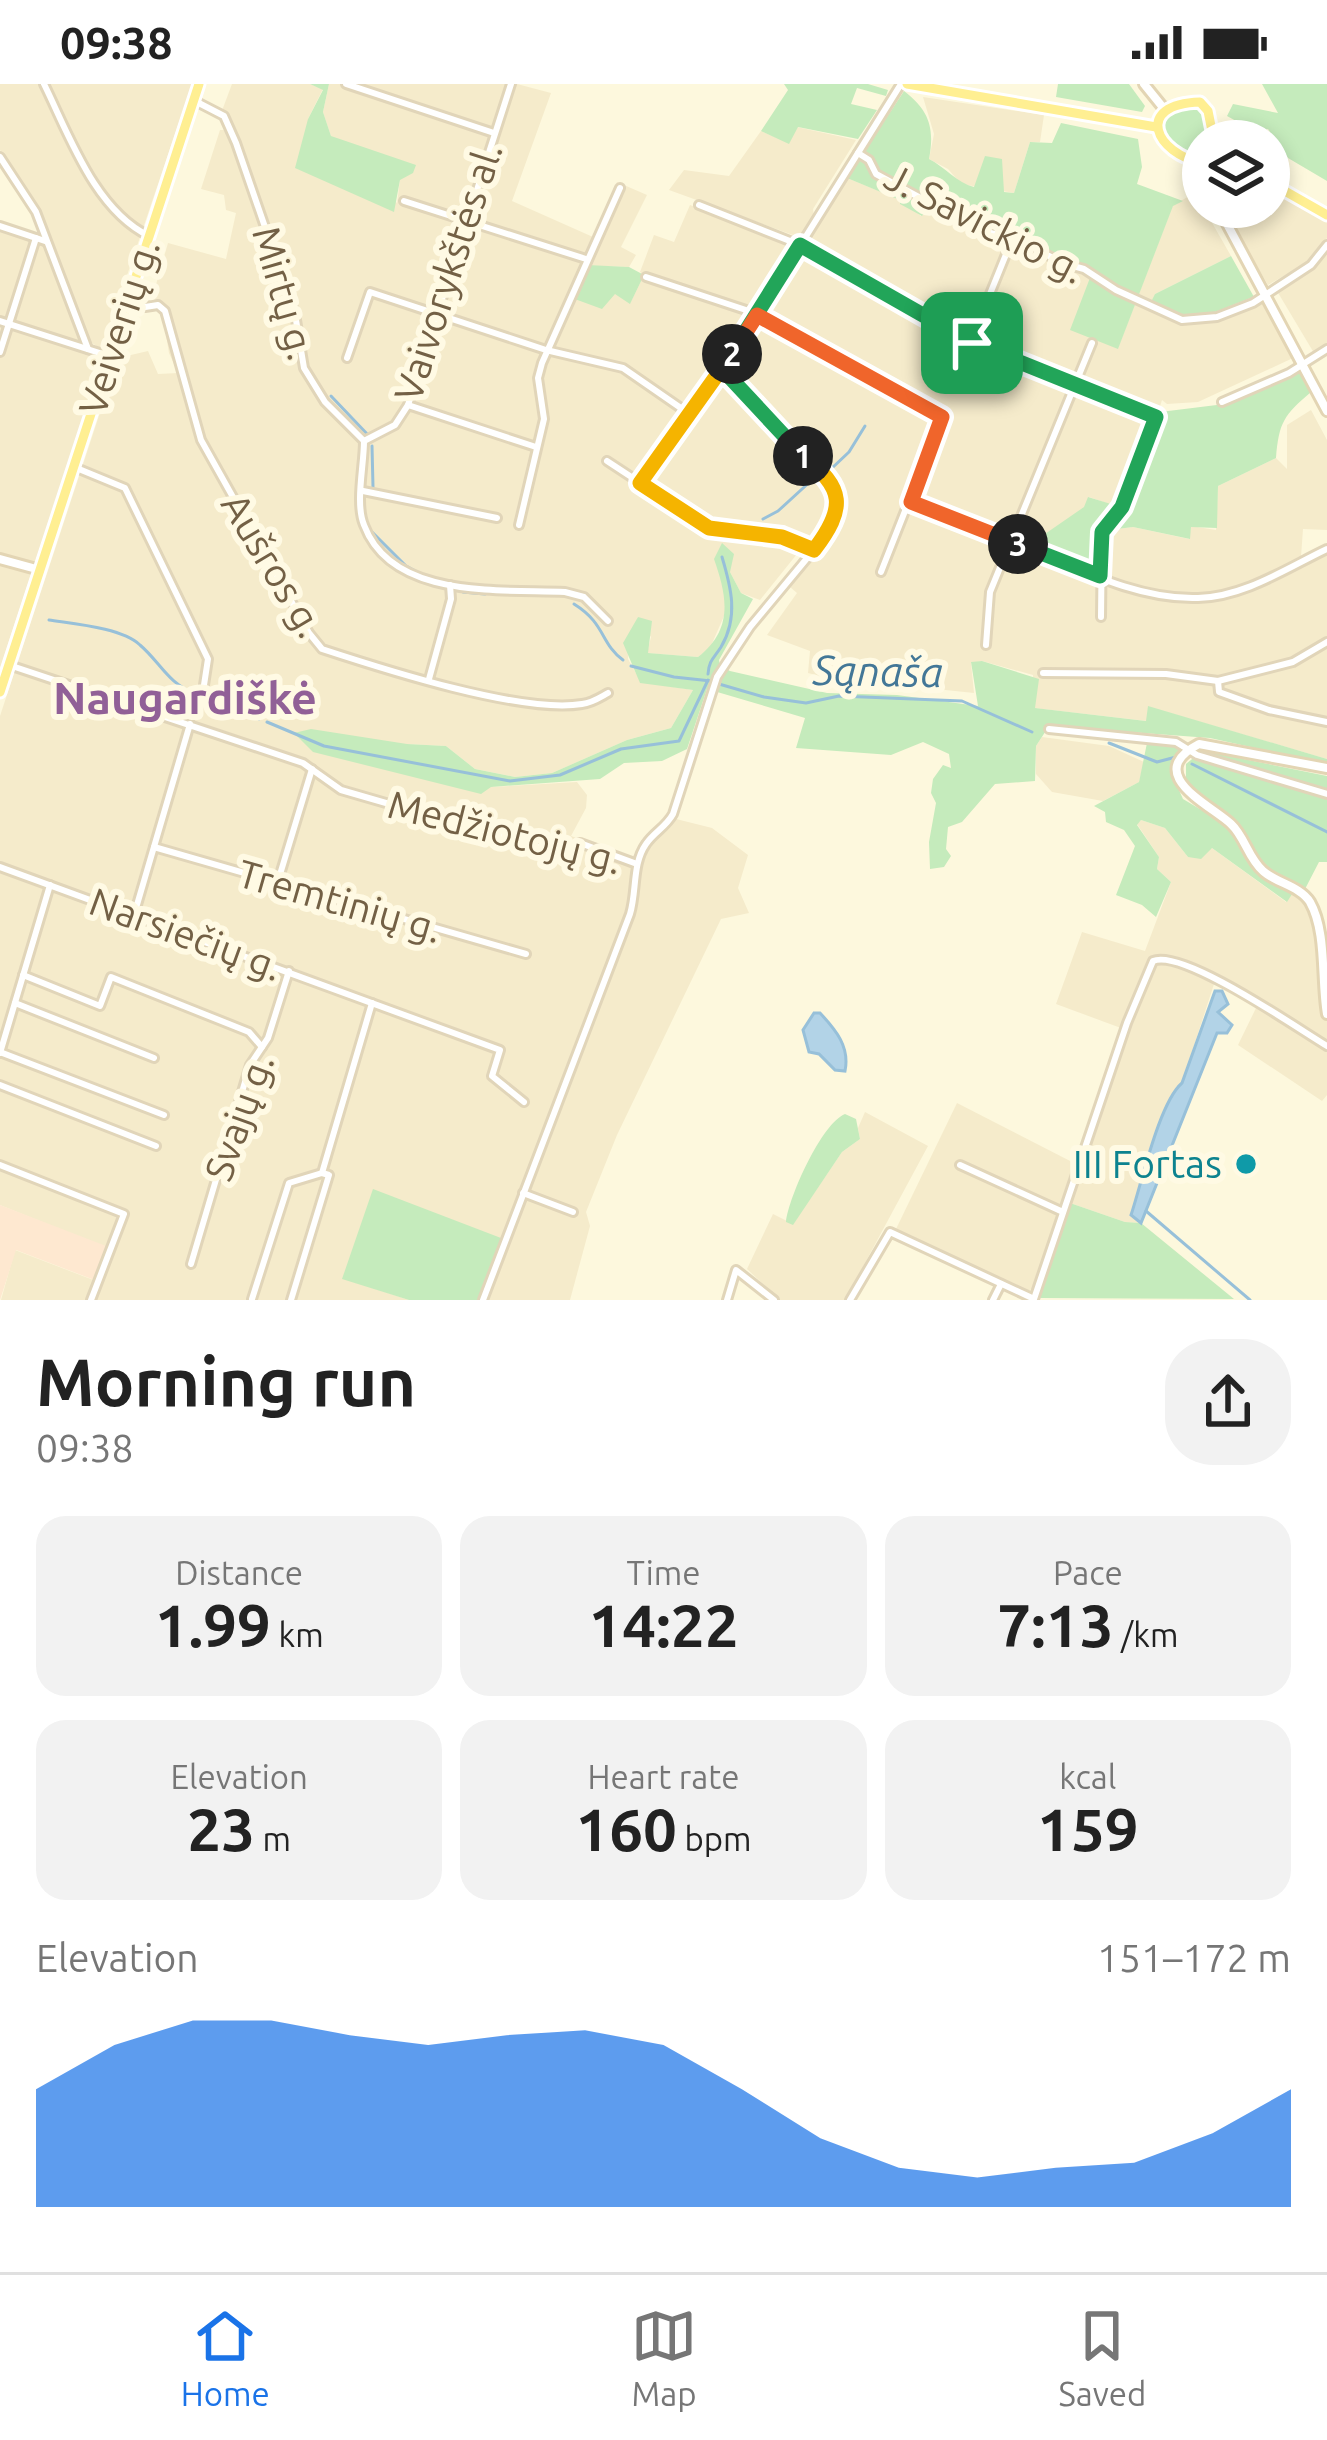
<!DOCTYPE html>
<meta charset="utf-8">
<style>
body{margin:0;font-family:Ubuntu,sans-serif;background:#f2f2f2;color:#222;height:100vh;display:flex;flex-direction:column;font-size:45px;white-space:nowrap}
*{box-sizing:border-box;margin:0}
p{font-size:39px;color:#767676}
.icon{flex:none;width:66px;height:66px;fill:none;stroke:currentColor;stroke-width:2;stroke-linecap:round;stroke-linejoin:round}
.map{position:relative;height:1216px;overflow:hidden}
.side{display:flex;flex-direction:column;background:#fff;flex:1}
.side>*{flex:none}
.buttons{position:absolute;left:1182px;top:36px;display:grid;gap:24px}
.buttons a{display:grid;place-items:center;width:108px;height:108px;border-radius:50%;background:#fff;box-shadow:0 6px 18px #0003;font-size:60px}
.pin{position:absolute;display:grid;place-items:center;width:102px;height:102px;color:#fff;margin:-51px;border-radius:24px;box-shadow:0 6px 18px #0006}
.km{position:absolute;width:60px;height:60px;margin:-30px;border-radius:50%;background:#222;color:#fff;font-size:33px;line-height:60px;text-align:center}
.round{display:grid;place-items:center;flex:none;width:126px;height:126px;border-radius:48px;background:#f2f2f2}
.summary{display:flex;align-items:center;justify-content:space-between;height:204px;padding:0 36px}
h1{font-size:66px;font-weight:700;line-height:90px}
.stats{display:grid;grid-template-columns:repeat(3,1fr);gap:18px;height:204px;padding:12px 36px}
.stats div{display:grid;align-content:center;border-radius:30px;background:#f2f2f2;text-align:center}
.stats b{font-size:60px;font-weight:700}
.stats small{font-size:33px;font-weight:400}
.stats p{font-size:33px}
.chart{height:336px;padding:24px 36px}
.chart p{display:flex;justify-content:space-between}
.chart svg{width:100%;height:216px;margin-top:12px;fill:#1a73e8;opacity:.7}
.status{display:flex;justify-content:space-between;align-items:center;height:84px;padding:0 60px;background:#fff;direction:ltr}
.status svg{height:33px;fill:currentColor}
.dock{display:flex;justify-content:space-around;align-items:center;height:168px;border-top:3px solid #e0e0e0;background:#fff;font-size:33px;color:#767676}
.dock a{display:grid;justify-items:center;gap:6px}
.dock .on{color:#1a73e8}
.map>svg:first-child{display:block}
.residential{fill:#f5ebcb}
.commercial{fill:#fee8d0}
.green{fill:#c5ebbc}
.water{fill:#b2d3e7;stroke:#97c0d9;stroke-width:3}
.lines{fill:none;stroke-linecap:round;stroke-linejoin:round}
.stream{stroke:#97c0d9;stroke-width:3}
.street-casing{stroke:#e1d5b9;stroke-width:12}
.secondary-casing{stroke:#e3d5b4;stroke-width:14}
.primary-casing{stroke:#fff;stroke-width:15}
.street{stroke:#fff;stroke-width:6}
.secondary{stroke:#fff;stroke-width:8}
.primary{stroke:#ffef92;stroke-width:9}
.split-1-casing{stroke:#fff;stroke-width:24}
.split-2-casing{stroke:#fff;stroke-width:24}
.split-3-casing{stroke:#fff;stroke-width:24}
.split-4-casing{stroke:#fff;stroke-width:24}
.split-1{stroke:#22a559;stroke-width:15}
.split-2{stroke:#f5b400;stroke-width:15}
.split-3{stroke:#f0652b;stroke-width:15}
.split-4{stroke:#22a559;stroke-width:15}
.culture-dot{fill:#0f9aa8;stroke:#fffae4;stroke-width:4.5}
.labels{text-anchor:middle;stroke-width:12;stroke-linejoin:round;paint-order:stroke}
.street-label{font-size:39px;fill:#736045;stroke:#fffae4}
.culture-label{font-size:39px;fill:#0d838f;stroke:#fffae4;text-anchor:end}
.water-label{font-size:42px;font-style:italic;fill:#437797;stroke:#fffae4}
.quarter-label{font-size:45px;font-weight:bold;fill:#916097;stroke:#fffae4}
</style>
<div class="status"><b>09:38</b><svg viewBox="0 0 49 12"><path d="M0 12V9h3v3zM5 12V6h3v6zM10 12V3h3v9zM15 12V0h3v12zM26 1h20v11H26zM47 4h2v5h-2z"/></svg></div>
<div class="map">
<svg width="1327" height="1216" viewBox="0 0 1327 1216">
<rect width="100%" height="100%" fill="#fdf8dd"/>
<g class="residential">
<polygon points="0,0 192,0 102,265 90,258 41,132 0,66"/>
<polygon points="232,0 310,0 323,5 308,35 397,119 400,96 331,52 323,28 329,0 517,0 551,9 512,117 593,153 617,98 647,111 621,163 636,171 629,183 598,182 615,209 630,219 644,191 640,188 654,151 674,158 690,121 794,160 716,286 756,323 792,367 826,395 834,428 809,468 801,465 760,516 741,509 730,488 723,500 728,523 710,564 698,573 647,569 651,553 638,533 630,552 628,575 641,598 693,606 671,644 627,656 552,689 515,693 475,685 446,662 407,660 491,703 577,698 587,711 586,724 571,752 632,774 648,752 672,734 712,744 748,771 738,804 749,829 721,835 617,1051 586,1128 590,1142 570,1216 479,1216 501,1154 343,1194 409,1216 1,1216 15,1166 96,1197 106,1164 0,1121 0,632 118,274 148,267 158,290 178,289 169,269 162,226 153,211 168,159 226,175 236,129 226,126 224,111 201,105 220,46 227,46 220,32"/>
<polygon points="923,13 1044,31 1040,58 1030,58 1014,109 961,100 948,85 929,75 934,50"/>
<polygon points="797,43 856,56 813,125 814,132 801,154 669,106 684,86 729,92 761,47 789,59"/>
<polygon points="847,94 901,116 921,132 932,117 997,149 1023,155 1094,187 1118,264 1173,121 1195,109 1231,172 1155,210 1231,221 1260,211 1293,274 1198,318 1167,320 1162,316 1130,417 1123,425 1089,413 1100,447 1133,443 1189,455 1191,442 1216,446 1218,402 1276,374 1287,385 1287,341 1311,326 1327,356 1327,446 1303,445 1301,473 1327,461 1327,675 1149,623 1147,637 1034,624 1033,591 982,577 971,579 974,609 898,601 886,586 876,583 844,580 841,597 808,589 810,567 767,551 797,509 790,503 838,437 840,406 831,391 793,359 730,283"/>
<polygon points="1269,102 1327,133 1327,154 1308,178 1268,201 1222,123 1269,123"/>
<polygon points="0,144 44,159 85,267 97,272 101,280 0,584"/>
<polygon points="1327,170 1327,262 1314,269 1277,207"/>
<polygon points="1042,653 1109,662 1144,678 1139,698 1103,717 1052,708 1036,690 1036,662"/>
<polygon points="1141,736 1165,744 1188,773 1212,764 1286,818 1294,807 1307,816 1314,835 1327,938 1327,1011 1322,1017 1238,961 1257,922 1214,900 1182,999 1176,1003 1132,1130 1141,1139 1125,1138 1070,1119 1129,947 1056,920 1082,848 1145,867 1171,798 1157,785 1159,773 1137,740"/>
<polygon points="957,1019 1076,1080 1033,1204 1028,1207 896,1145"/>
<polygon points="865,1028 928,1062 845,1216 780,1216 747,1185 773,1130 793,1140 842,1068 860,1055 858,1044"/>
</g>
<polygon class="commercial" points="0,1121 106,1162 97,1197 16,1166 0,1216"/>
<g class="green">
<polygon points="310,0 329,0 323,28 331,52 416,81 413,89 400,96 394,128 295,84 308,35 323,6"/>
<polygon points="784,0 868,0 888,6 886,12 857,4 851,20 877,26 858,55 798,43 789,60 761,47 788,6"/>
<polygon points="1058,0 1129,0 1145,22 1142,28 1056,13"/>
<polygon points="1262,0 1327,0 1327,97 1288,74 1268,45 1256,48 1227,32 1233,20 1278,29"/>
<path d="M904,7C929,26 935,44 929,75C945,83 957,99 974,103L985,72L1002,75L1004,108L1014,109L1030,58L1052,59L1061,39L1138,55L1142,83L1137,100L1183,117L1173,122L1118,265L1070,246L1093,186C1040,162 986,143 933,117L922,132L900,120V116L847,94Z"/>
<polygon points="1196,22 1203,26 1211,57 1203,57 1203,75 1194,74 1161,49 1161,36 1168,28"/>
<path d="M1231,172L1254,213C1207,229 1201,243 1150,220L1155,210Z"/>
<polygon points="587,181 629,183 644,191 630,220 615,210 602,225 572,214"/>
<path d="M1299,286L1311,308C1284,331 1279,338 1276,374L1218,402L1217,444L1191,443L1190,455L1133,443L1101,447L1098,483L1094,487L1029,461L1084,423L1088,413L1124,424L1130,417L1160,328L1233,319Z"/>
<path d="M722,459L734,470L730,488L741,509L753,515L719,576L720,582L730,587L827,609L897,611L978,622L971,578L982,577L1039,595L1035,624L1146,637L1148,622L1327,675V680L1210,654L1049,642L1036,662L1035,697L995,700L962,738L948,743L946,765L951,772L944,783L930,785L929,758L936,719L931,709L933,695L943,681L951,684L949,670L923,658L891,671L796,664L805,634L707,605L687,665L662,677L624,679L600,695L491,703L481,710L313,668L294,649L311,645L407,660L446,662L475,685L515,693L552,689L627,656L671,644L693,606L640,599L623,559L638,533L652,537L648,569L698,573C734,545 727,512 714,475Z"/>
<polygon points="1147,659 1176,662 1179,666 1174,695 1183,715 1225,740 1253,782 1294,807 1287,818 1212,764 1201,775 1188,773 1165,744 1141,736 1137,741 1159,773 1157,785 1171,798 1156,833 1142,821 1116,811 1135,762 1124,746 1106,738 1105,728 1094,722 1139,698"/>
<polygon points="1214,669 1327,692 1327,778 1319,778 1304,807 1263,782 1231,733 1191,706 1186,698 1186,680 1197,671"/>
<path d="M845,1030L856,1035L860,1055L842,1068L793,1141L786,1138C789,1112 822,1039 845,1030Z"/>
<polygon points="373,1105 501,1154 479,1216 409,1216 342,1195"/>
<polygon points="1070,1119 1125,1138 1141,1139 1234,1215 1040,1214"/>
</g>
<g class="water">
<path d="M1215,907H1222L1228,920L1218,928L1232,941L1227,949H1217L1141,1139L1131,1131C1142,1098 1159,1019 1182,999Z"/>
<path d="M814,929H820C836,946 850,963 845,987L835,986L819,970L809,968L803,946Z"/>
</g>
<g class="lines">
<g class="stream">
<polyline points="331,312 369,352"/>
<polyline points="372,362 373,403"/>
<polyline points="831,385 849,368 865,342"/>
<polyline points="763,435 778,427 813,395"/>
<polyline points="370,446 406,482 419,489"/>
<polyline points="463,508 485,510"/>
<path d="M574,520C606,540 600,559 623,576"/>
<path d="M49,536C75,540 122,544 140,561C161,579 167,599 197,611"/>
<polyline points="631,582 674,593 711,597"/>
<path d="M708,590C709,576 714,574 721,563C739,533 731,503 722,473"/>
<polyline points="719,600 764,613 806,619 839,612 962,617 1032,648"/>
<polyline points="202,612 218,617"/>
<polyline points="227,621 259,635"/>
<polyline points="267,638 324,662 510,697 560,691 621,665 679,657 708,596"/>
<polyline points="1109,659 1157,678 1176,673"/>
<polyline points="1192,680 1327,748"/>
<polyline points="1146,1127 1250,1216"/>
</g>
<defs>
<g id="street">
<path d="M44,0C69,51 95,126 149,152"/>
<polyline points="346,0 494,49"/>
<path d="M193,16L224,32L236,59L295,230L304,284L325,318L364,357C364,382 355,419 364,441C392,516 501,505 565,508L584,513L608,537"/>
<polyline points="858,69 869,76 876,90 978,145 1027,160 1062,179 1084,185 1116,206 1182,236 1217,233 1253,219 1311,181 1327,161"/>
<polyline points="0,73 36,128 88,265"/>
<polyline points="404,117 586,175"/>
<polyline points="699,121 800,161 968,258 1156,333 1122,423 1102,448 1101,533"/>
<polyline points="0,142 45,157"/>
<polyline points="646,193 752,228 942,333 881,488"/>
<path d="M127,217L145,223L158,221L165,227L201,356L309,549L322,565C383,585 522,630 582,620C592,619 599,614 608,609"/>
<polyline points="0,237 109,272"/>
<polyline points="0,268 36,154"/>
<polyline points="347,274 370,208 546,266 623,284 688,329"/>
<polyline points="956,294 1011,158"/>
<polyline points="1222,318 1289,289 1327,265"/>
<polyline points="408,321 536,363"/>
<polyline points="364,357 395,341 408,321 511,0"/>
<polyline points="607,377 709,444 781,453 814,466"/>
<polyline points="74,383 125,404 208,575 204,601"/>
<polyline points="640,399 745,250 901,0"/>
<polyline points="363,407 497,434"/>
<path d="M911,417C951,434 991,449 1031,465C1083,487 1140,516 1198,514C1244,513 1287,484 1327,465"/>
<polyline points="519,441 544,335 538,294 542,279 620,104"/>
<polyline points="986,561 990,508 1092,259"/>
<polyline points="9,581 303,679 341,706 555,768 580,759 637,780"/>
<polyline points="1043,589 1166,590 1218,597 1293,578 1327,558"/>
<polyline points="429,595 451,515 450,501"/>
<polyline points="1218,597 1219,608 1269,626 1327,638"/>
<polyline points="1049,645 1176,658 1197,671 1327,710"/>
<polyline points="154,763 526,870"/>
<polyline points="0,783 500,966 492,992 524,1018"/>
<polyline points="278,797 312,685"/>
<polyline points="134,831 190,640"/>
<polyline points="23,891 100,922 111,893 249,948 262,963"/>
<polyline points="15,919 154,974"/>
<polyline points="0,968 164,1031"/>
<polyline points="0,969 50,801"/>
<polyline points="0,1001 156,1062"/>
<polyline points="0,1081 124,1130 91,1216"/>
<polyline points="960,1081 1063,1128"/>
<polyline points="523,1109 573,1128"/>
<polyline points="191,1180 250,981 268,954 289,887"/>
<polyline points="252,1215 289,1099 322,1089 372,919"/>
<path d="M1034,1215L1127,939L1153,877C1182,864 1297,944 1327,962"/>
<polyline points="291,1216 329,1091 322,1089"/>
<path d="M483,1216L630,830C637,807 632,780 646,760C654,748 666,743 673,730L717,593L750,543L823,455L837,426L834,402L826,389L798,368L722,285"/>
<polyline points="727,1216 736,1186 774,1216"/>
<polyline points="850,1216 890,1148 1032,1214"/>
<polyline points="993,1216 1001,1200"/>
</g>
<g id="secondary">
<polyline points="1144,0 1165,26"/>
<polyline points="1196,79 1203,94"/>
<polyline points="1218,123 1327,327"/>
<polyline points="0,475 40,486"/>
<path d="M1327,684L1199,660C1141,690 1211,721 1231,740C1245,753 1248,774 1263,787C1276,799 1300,802 1310,818C1327,848 1321,896 1327,930"/>
</g>
<g id="primary">
<polyline points="907,0 1156,43"/>
<path d="M1203,79C1155,70 1133,20 1200,18L1208,27L1214,57"/>
<polyline points="1269,98 1327,131"/>
<polyline points="0,608 199,0"/>
</g>
</defs>
<use href="#street" class="street-casing"/>
<use href="#secondary" class="secondary-casing"/>
<use href="#primary" class="primary-casing"/>
<use href="#street" class="street"/>
<use href="#secondary" class="secondary"/>
<use href="#primary" class="primary"/>
</g>
<g class="lines">
<defs>
<polyline id="split-1" points="803,372 722,285 800,161 972,259"/>
<path id="split-2" d="M732,270L640,399L709,444L782,453L814,466C846,424 845,404 803,372"/>
<polyline id="split-3" points="732,270 757,231 942,333 911,418 1018,460"/>
<polyline id="split-4" points="972,259 1156,333 1122,423 1102,448 1100,492 1018,460"/>
</defs>
<use href="#split-1" class="split-1-casing"/>
<use href="#split-2" class="split-2-casing"/>
<use href="#split-3" class="split-3-casing"/>
<use href="#split-4" class="split-4-casing"/>
<use href="#split-1" class="split-1"/>
<use href="#split-2" class="split-2"/>
<use href="#split-3" class="split-3"/>
<use href="#split-4" class="split-4"/>
</g>
<circle class="culture-dot" cx="1246" cy="1080" r="12"/>
<g class="labels">
<g class="street-label">
<text transform="translate(985 139) rotate(27)" y="14">J. Savickio g.</text>
<text transform="translate(448 188) rotate(-72)" y="14">Vaivorykštės al.</text>
<text transform="translate(284 209) rotate(74)" y="14">Mirtų g.</text>
<text transform="translate(119 243) rotate(-72)" y="14">Veiverių g.</text>
<text transform="translate(273 481) rotate(59)" y="14">Aušros g.</text>
<text transform="translate(505 748) rotate(14)" y="14">Medžiotojų g.</text>
<text transform="translate(340 817) rotate(16)" y="14">Tremtinių g.</text>
<text transform="translate(186 850) rotate(20)" y="14">Narsiečių g.</text>
<text transform="translate(239 1033) rotate(-70)" y="14">Svajų g.</text>
</g>
<g class="culture-label">
<text x="1222" y="1094">III Fortas</text>
</g>
<g class="water-label">
<text transform="translate(878 587) rotate(1)" y="15">Sąnaša</text>
</g>
<g class="quarter-label">
<text x="185" y="630">Naugardiškė</text>
</g>
</g>
</svg>
<div class="buttons">
<a><svg class="icon" aria-label="layers" viewBox="0 0 24 24"><path d="M12 4l9 5-9 5-9-5zM3 14l9 5 9-5"/></svg></a>
</div>
<div class="pin" style="left:972px;top:259px;background:#1e9e55"><svg class="icon" aria-label="arrive" viewBox="0 0 24 24"><path d="M6 21V4h12l-3 4 3 4H6"/></svg></div>
<b class="km" style="left:803px;top:372px">1</b>
<b class="km" style="left:732px;top:270px">2</b>
<b class="km" style="left:1018px;top:460px">3</b>
</div>
<section class="side">
<div class="summary"><div><h1>Morning run</h1><p>09:38</p></div><a class="round"><svg class="icon" aria-label="share" viewBox="0 0 24 24"><path d="M12 15V3M7 8l5-5 5 5M5 13v7h14v-7"/></svg></a></div>
<div class="stats">
<div><p>Distance</p><b>1.99<small> km</small></b></div>
<div><p>Time</p><b>14:22</b></div>
<div><p>Pace</p><b>7:13<small> /km</small></b></div>
</div>
<div class="stats">
<div><p>Elevation</p><b>23<small> m</small></b></div>
<div><p>Heart rate</p><b>160<small> bpm</small></b></div>
<div><p>kcal</p><b>159</b></div>
</div>
<div class="chart"><p><span>Elevation</span>151–172 m</p>
<svg viewBox="0 0 160 44" preserveAspectRatio="none"><path d="M0 44V20L10 11L20 6L30 6L40 9L50 11L60 9L70 8L80 11L90 20L100 30L110 36L120 38L130 36L140 35L150 29L160 20V44z"/></svg>
</div>
</section>
<nav class="dock">
<a class="on"><svg class="icon" aria-label="home" viewBox="0 0 24 24"><path d="M3 11l9-7 9 7M6 9v11h12V9"/></svg>Home</a>
<a><svg class="icon" aria-label="map" viewBox="0 0 24 24"><path d="M3 6l6-2 6 2 6-2v14l-6 2-6-2-6 2zM9 4v14M15 6v14"/></svg>Map</a>
<a><svg class="icon" aria-label="saved" viewBox="0 0 24 24"><path d="M7 4h10v16l-5-4-5 4z"/></svg>Saved</a>
</nav>
